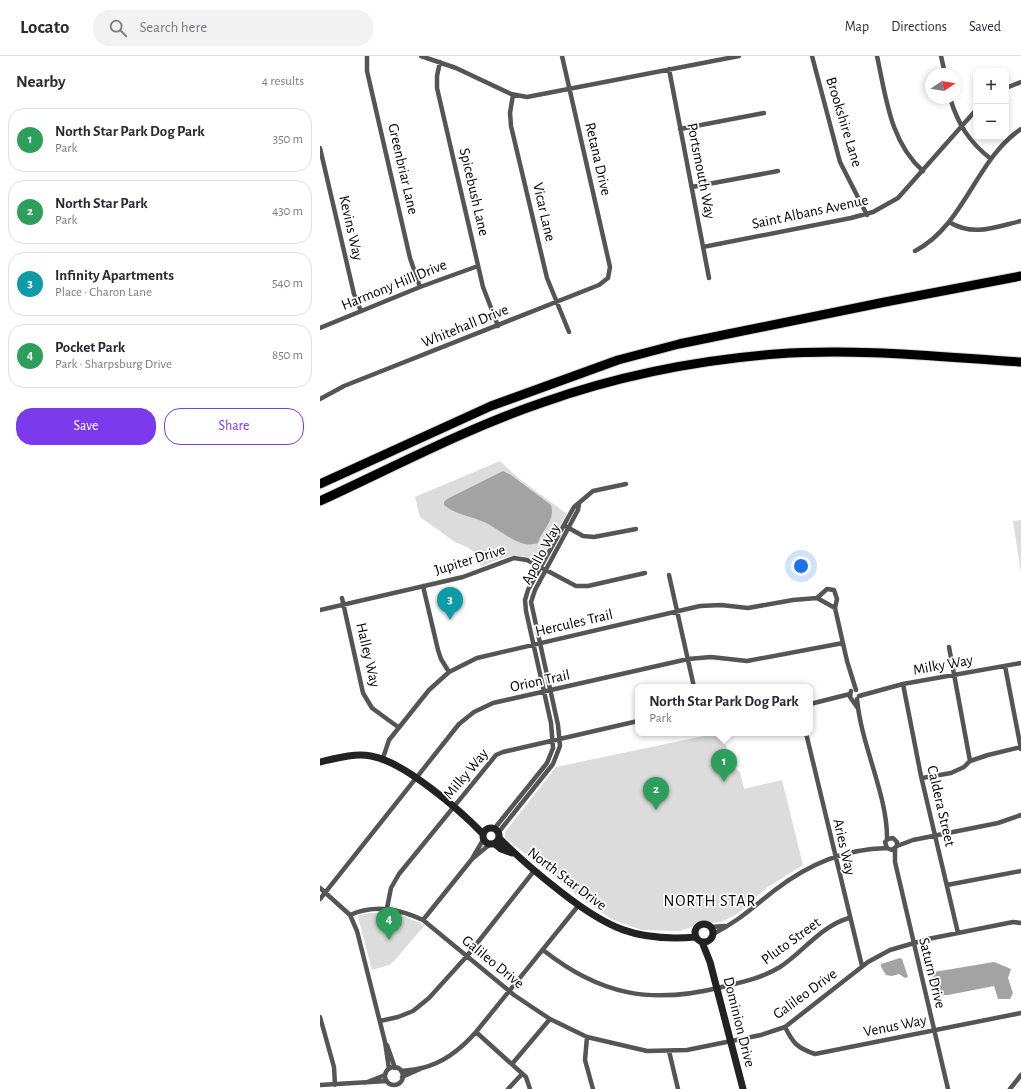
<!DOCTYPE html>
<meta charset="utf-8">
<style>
body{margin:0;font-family:"Alegreya Sans",sans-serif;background:#f2f2f3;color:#2b2b33}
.controls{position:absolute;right:12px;top:12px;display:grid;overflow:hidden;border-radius:8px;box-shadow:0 2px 6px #0003}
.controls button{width:36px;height:36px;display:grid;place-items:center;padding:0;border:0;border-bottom:1px solid #e1e1e2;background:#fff;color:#2b2b33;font:20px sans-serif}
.compass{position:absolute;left:605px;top:12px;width:36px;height:36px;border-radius:50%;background:#fff;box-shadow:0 2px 6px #0003;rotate:78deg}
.you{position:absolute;left:481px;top:510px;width:14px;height:14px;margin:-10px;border:3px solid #fff;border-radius:50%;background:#1a73e8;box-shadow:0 0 0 6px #1a73e833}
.badge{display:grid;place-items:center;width:26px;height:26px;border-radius:50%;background:#7c3aed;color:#fff;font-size:13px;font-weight:700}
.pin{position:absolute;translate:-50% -33px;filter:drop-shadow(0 1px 2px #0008)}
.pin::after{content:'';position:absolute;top:21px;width:14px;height:12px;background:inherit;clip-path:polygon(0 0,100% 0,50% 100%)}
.popup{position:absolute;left:315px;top:628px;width:178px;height:52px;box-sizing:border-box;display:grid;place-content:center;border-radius:8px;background:#fff;filter:drop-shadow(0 1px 3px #0005);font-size:13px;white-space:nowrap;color:#7c7c81}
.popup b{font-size:15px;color:#2b2b33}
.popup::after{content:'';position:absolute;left:50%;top:100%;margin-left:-8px;border:8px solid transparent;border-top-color:#fff}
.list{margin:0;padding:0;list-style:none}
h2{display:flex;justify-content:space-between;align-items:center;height:52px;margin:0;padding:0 16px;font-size:17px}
h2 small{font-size:13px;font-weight:400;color:#7c7c81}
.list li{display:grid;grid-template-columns:26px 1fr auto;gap:12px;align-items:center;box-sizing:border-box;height:64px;margin:0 8px 8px;padding:0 8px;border:1px solid #e1e1e2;border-radius:16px}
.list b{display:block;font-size:15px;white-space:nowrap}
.list p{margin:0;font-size:13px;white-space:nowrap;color:#7c7c81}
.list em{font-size:13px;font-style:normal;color:#7c7c81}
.actions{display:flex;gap:8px;padding:12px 16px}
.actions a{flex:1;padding:9px 0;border:1px solid #7c3aed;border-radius:16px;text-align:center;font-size:14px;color:#7c3aed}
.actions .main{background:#7c3aed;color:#fff}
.icon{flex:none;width:22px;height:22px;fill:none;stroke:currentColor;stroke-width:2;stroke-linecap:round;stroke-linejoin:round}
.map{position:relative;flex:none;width:701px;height:1033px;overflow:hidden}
header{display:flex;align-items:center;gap:24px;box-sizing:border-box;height:56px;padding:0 20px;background:#fff;border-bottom:1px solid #e1e1e2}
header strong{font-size:19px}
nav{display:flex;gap:22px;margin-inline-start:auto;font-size:14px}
.search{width:280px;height:36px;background:#f2f2f3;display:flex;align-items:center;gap:10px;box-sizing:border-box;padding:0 14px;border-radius:16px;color:#7c7c81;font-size:15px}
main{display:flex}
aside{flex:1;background:#fff}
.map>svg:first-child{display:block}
.green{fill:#dcdcdc}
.water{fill:#a3a3a3}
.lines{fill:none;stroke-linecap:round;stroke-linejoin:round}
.highway-casing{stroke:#dbdbdb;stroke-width:11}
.street{stroke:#555;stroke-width:4.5}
.secondary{stroke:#222;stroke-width:7}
.highway{stroke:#000;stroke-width:9}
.labels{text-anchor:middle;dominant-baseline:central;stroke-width:3.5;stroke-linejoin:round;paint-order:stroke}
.street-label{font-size:15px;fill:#000;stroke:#fff}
.neighbourhood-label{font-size:16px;letter-spacing:1px;fill:#000;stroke:#fff}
</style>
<header>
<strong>Locato</strong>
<div class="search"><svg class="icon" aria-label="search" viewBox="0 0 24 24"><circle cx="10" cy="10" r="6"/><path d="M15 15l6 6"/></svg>Search here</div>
<nav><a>Map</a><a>Directions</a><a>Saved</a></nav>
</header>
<main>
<aside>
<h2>Nearby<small>4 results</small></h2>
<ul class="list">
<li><span class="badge" style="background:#2e9e5b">1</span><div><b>North Star Park Dog Park</b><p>Park</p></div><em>350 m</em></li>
<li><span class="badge" style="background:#2e9e5b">2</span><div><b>North Star Park</b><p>Park</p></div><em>430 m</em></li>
<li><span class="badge" style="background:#0f9aa8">3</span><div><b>Infinity Apartments</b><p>Place · Charon Lane</p></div><em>540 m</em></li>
<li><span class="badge" style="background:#2e9e5b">4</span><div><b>Pocket Park</b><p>Park · Sharpsburg Drive</p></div><em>850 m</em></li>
</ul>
<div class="actions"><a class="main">Save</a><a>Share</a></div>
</aside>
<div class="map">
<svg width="701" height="1033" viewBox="0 0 701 1033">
<rect width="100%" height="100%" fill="#fff"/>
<path class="green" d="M 180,405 L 197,421 L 247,458 L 222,503 L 218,505 C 194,495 184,501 161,511 L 154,496 L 147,491 L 135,486 L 100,461 L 95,441 Z
M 701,464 L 701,517 L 693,465 Z
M 398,677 L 403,677 L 410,709 L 420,716 L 424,733 L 462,724 L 483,809 L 448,831 L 417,858 L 401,866 L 381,868 L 360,875 L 322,874 L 293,864 L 265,845 L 185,782 L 185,776 L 236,711 Z
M 50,857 L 78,858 L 105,869 L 74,905 L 69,909 L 52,914 L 38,861 L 40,859 Z"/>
<path class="water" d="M 183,415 L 191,419 L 231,449 C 236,465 221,474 218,487 C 198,494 181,473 164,466 C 151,460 136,459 124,449 L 124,446 L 127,443 Z
M 580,902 L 582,903 L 588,921 L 585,922 L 579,918 L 572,920 L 566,919 L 561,911 L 561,908 Z
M 674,906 L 691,913 L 688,922 L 693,937 L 690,943 L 678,943 L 674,930 L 628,939 L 622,939 C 615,933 612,925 614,916 Z"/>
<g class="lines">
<g class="highway-casing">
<path id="highway" d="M 0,428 L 171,350 L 298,304 L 359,288 L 565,246 L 701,220
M 0,445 C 74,411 147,372 224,346 C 298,320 378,304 456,298 C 538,292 620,301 701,306"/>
</g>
<path class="street" d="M 47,0 L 47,15 L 90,202 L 100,231
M 101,0 L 136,12 L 191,38 L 207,41 L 419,0
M 492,0 L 520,106 L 547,159
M 557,0 C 566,41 570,86 603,115
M 621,0 L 625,18
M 120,6 L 117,20 L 117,32 L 163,231 L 178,270
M 349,13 L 389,222
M 686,32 L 701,26
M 193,39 L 190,57 L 191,70 L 227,222 L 249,276
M 630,42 C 638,68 649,86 671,103
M 360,73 L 444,57
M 0,92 L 34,238 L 41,255
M 372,131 L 458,115
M 629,166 C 654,181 675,171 701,165
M 383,191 L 531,162 L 553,156 L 578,142 L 656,54
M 595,195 C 645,169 655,104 701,73
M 0,272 L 100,231 L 158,210
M 0,343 L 24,330 L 279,229 L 288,222 L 290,211 L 242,0
M 247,471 L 263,480 L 274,481 L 316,473
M 349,519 L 374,631
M 103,530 L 118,594 L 121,603 L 129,616
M 22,542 L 43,637 L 52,652 L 78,671
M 497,542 L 507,533 L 514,534 L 517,543 L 515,552 L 527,605 L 536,634
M 497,542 L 515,552
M 0,554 L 143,521 L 194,502 L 207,504 L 256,530 L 268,530 L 325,517
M 629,591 L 650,705
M 685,610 L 701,693
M 583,628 L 601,720 L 638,877
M 531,635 L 530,641 L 537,651
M 539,640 L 583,628 L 701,607
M 537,643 C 541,689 568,740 567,784
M 490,648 L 530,638
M 486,677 L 542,910
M 63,702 L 69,684 L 109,634 L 129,616 L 157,602 L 380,550 L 401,549 L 428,552 L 473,544 L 497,542
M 602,722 L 631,717 L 644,711 L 650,705 L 668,699 L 701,691
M 174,773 L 227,707 L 233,692 L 231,667 L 206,555 L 205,544 L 208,534 L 254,451 L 273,435 L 306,428
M 178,777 L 233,708 L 240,690 L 238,669 L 211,546 L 215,534 L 258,454 L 259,448
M 577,790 L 577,786 L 573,782 L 568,783 L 565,786 L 567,792 L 572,794 L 577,790 L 593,784 L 678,767 L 701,759
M 575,793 L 575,806 L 628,1033
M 152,803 L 163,784
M 627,829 L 701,815
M 0,832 L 30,859 L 37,875 L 65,986 L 69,1013
M 0,843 L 139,668 L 154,656 L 173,647 L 368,603 L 391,601 L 427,605 L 523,587
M 67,852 L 71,832 L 79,818 L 176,699 L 183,696 L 318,665
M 30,859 C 56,848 79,853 103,864 L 194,939 L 230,963 L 267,981 L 327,995 L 367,994 L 441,979 L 465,971 L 548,906 L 570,894 L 608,883 L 693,866 L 701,867
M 103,864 L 152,803 L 169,789
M 390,871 L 405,870
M 393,878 C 419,865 433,851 455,834 C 489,808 524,793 567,792
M 223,894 C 280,939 331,949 402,931 C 423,926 442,922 460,911 C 483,896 501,870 529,862
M 0,961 L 14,1011 L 15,1029
M 60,965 L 78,961 L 93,955 L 109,942 L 147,900 L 214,815
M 465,971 C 473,987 477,992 495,998 L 701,957
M 156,976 L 206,1021 L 210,1033
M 267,981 L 265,1004 L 273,1033
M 67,989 L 75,1012
M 349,995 L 358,1033
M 192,1008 L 230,963
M65 1020a9 9 0 1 1 18 0a9 9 0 1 1-18 0Z
M 81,1015 C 88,1014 95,1014 102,1012 C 123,1007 142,992 156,976 L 258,850
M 82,1021 L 100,1013
M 45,1027 L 65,1019
M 0,1029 L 67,1025
M 188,1033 L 202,1018
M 690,1033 L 701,1019"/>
<path class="secondary" d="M 0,706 C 17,702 34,697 51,700 C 83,705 140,754 163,778
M163 780a8 8 0 1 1 16 0a8 8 0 1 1-16 0Z
M 179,782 C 199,802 219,819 241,836 C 287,872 316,886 376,881
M 175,788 L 181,793 L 192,797
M375 877a9 9 0 1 1 18 0a9 9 0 1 1-18 0Z
M 382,886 L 390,906 L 423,1033"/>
<use href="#highway" class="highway"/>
</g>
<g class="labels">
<g class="street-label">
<text transform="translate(524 66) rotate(73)">Brookshire Lane</text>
<text transform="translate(278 103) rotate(77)">Retana Drive</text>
<text transform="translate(83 113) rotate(77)">Greenbriar Lane</text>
<text transform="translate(381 115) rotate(79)">Portsmouth Way</text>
<text transform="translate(154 136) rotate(77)">Spicebush Lane</text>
<text transform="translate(224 156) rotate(77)">Vicar Lane</text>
<text transform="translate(490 156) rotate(-12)">Saint Albans Avenue</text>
<text transform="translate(31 172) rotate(77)">Kevins Way</text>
<text transform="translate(74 229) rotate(-22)">Harmony Hill Drive</text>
<text transform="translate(145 270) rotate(-22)">Whitehall Drive</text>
<text transform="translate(221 498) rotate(-62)">Apollo Way</text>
<text transform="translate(150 504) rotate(-17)">Jupiter Drive</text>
<text transform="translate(254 567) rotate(-13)">Hercules Trail</text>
<text transform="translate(48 599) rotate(77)">Halley Way</text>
<text transform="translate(623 609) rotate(-10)">Milky Way</text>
<text transform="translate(220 625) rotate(-12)">Orion Trail</text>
<text transform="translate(146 718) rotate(-50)">Milky Way</text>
<text transform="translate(621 750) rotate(77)">Caldera Street</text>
<text transform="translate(524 791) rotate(77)">Aries Way</text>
<text transform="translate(247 823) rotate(37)">North Star Drive</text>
<text transform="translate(471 885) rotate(-36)">Pluto Street</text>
<text transform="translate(173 906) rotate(39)">Galileo Drive</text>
<text transform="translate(612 917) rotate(76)">Saturn Drive</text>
<text transform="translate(485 938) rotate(-36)">Galileo Drive</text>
<text transform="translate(419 966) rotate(76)">Dominion Drive</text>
<text transform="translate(575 970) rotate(-11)">Venus Way</text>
</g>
<g class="neighbourhood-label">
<text x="390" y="845">NORTH STAR</text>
</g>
</g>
</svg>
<div class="controls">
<button>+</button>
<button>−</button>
</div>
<svg class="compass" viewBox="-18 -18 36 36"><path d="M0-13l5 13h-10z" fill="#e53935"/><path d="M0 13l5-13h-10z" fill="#7c7c81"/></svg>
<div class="you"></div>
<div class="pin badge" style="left:404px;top:726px;background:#2e9e5b">1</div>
<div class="popup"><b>North Star Park Dog Park</b>Park</div>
<div class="pin badge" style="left:336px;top:754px;background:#2e9e5b">2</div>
<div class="pin badge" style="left:130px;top:564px;background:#0f9aa8">3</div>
<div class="pin badge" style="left:69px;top:884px;background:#2e9e5b">4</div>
</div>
</main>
